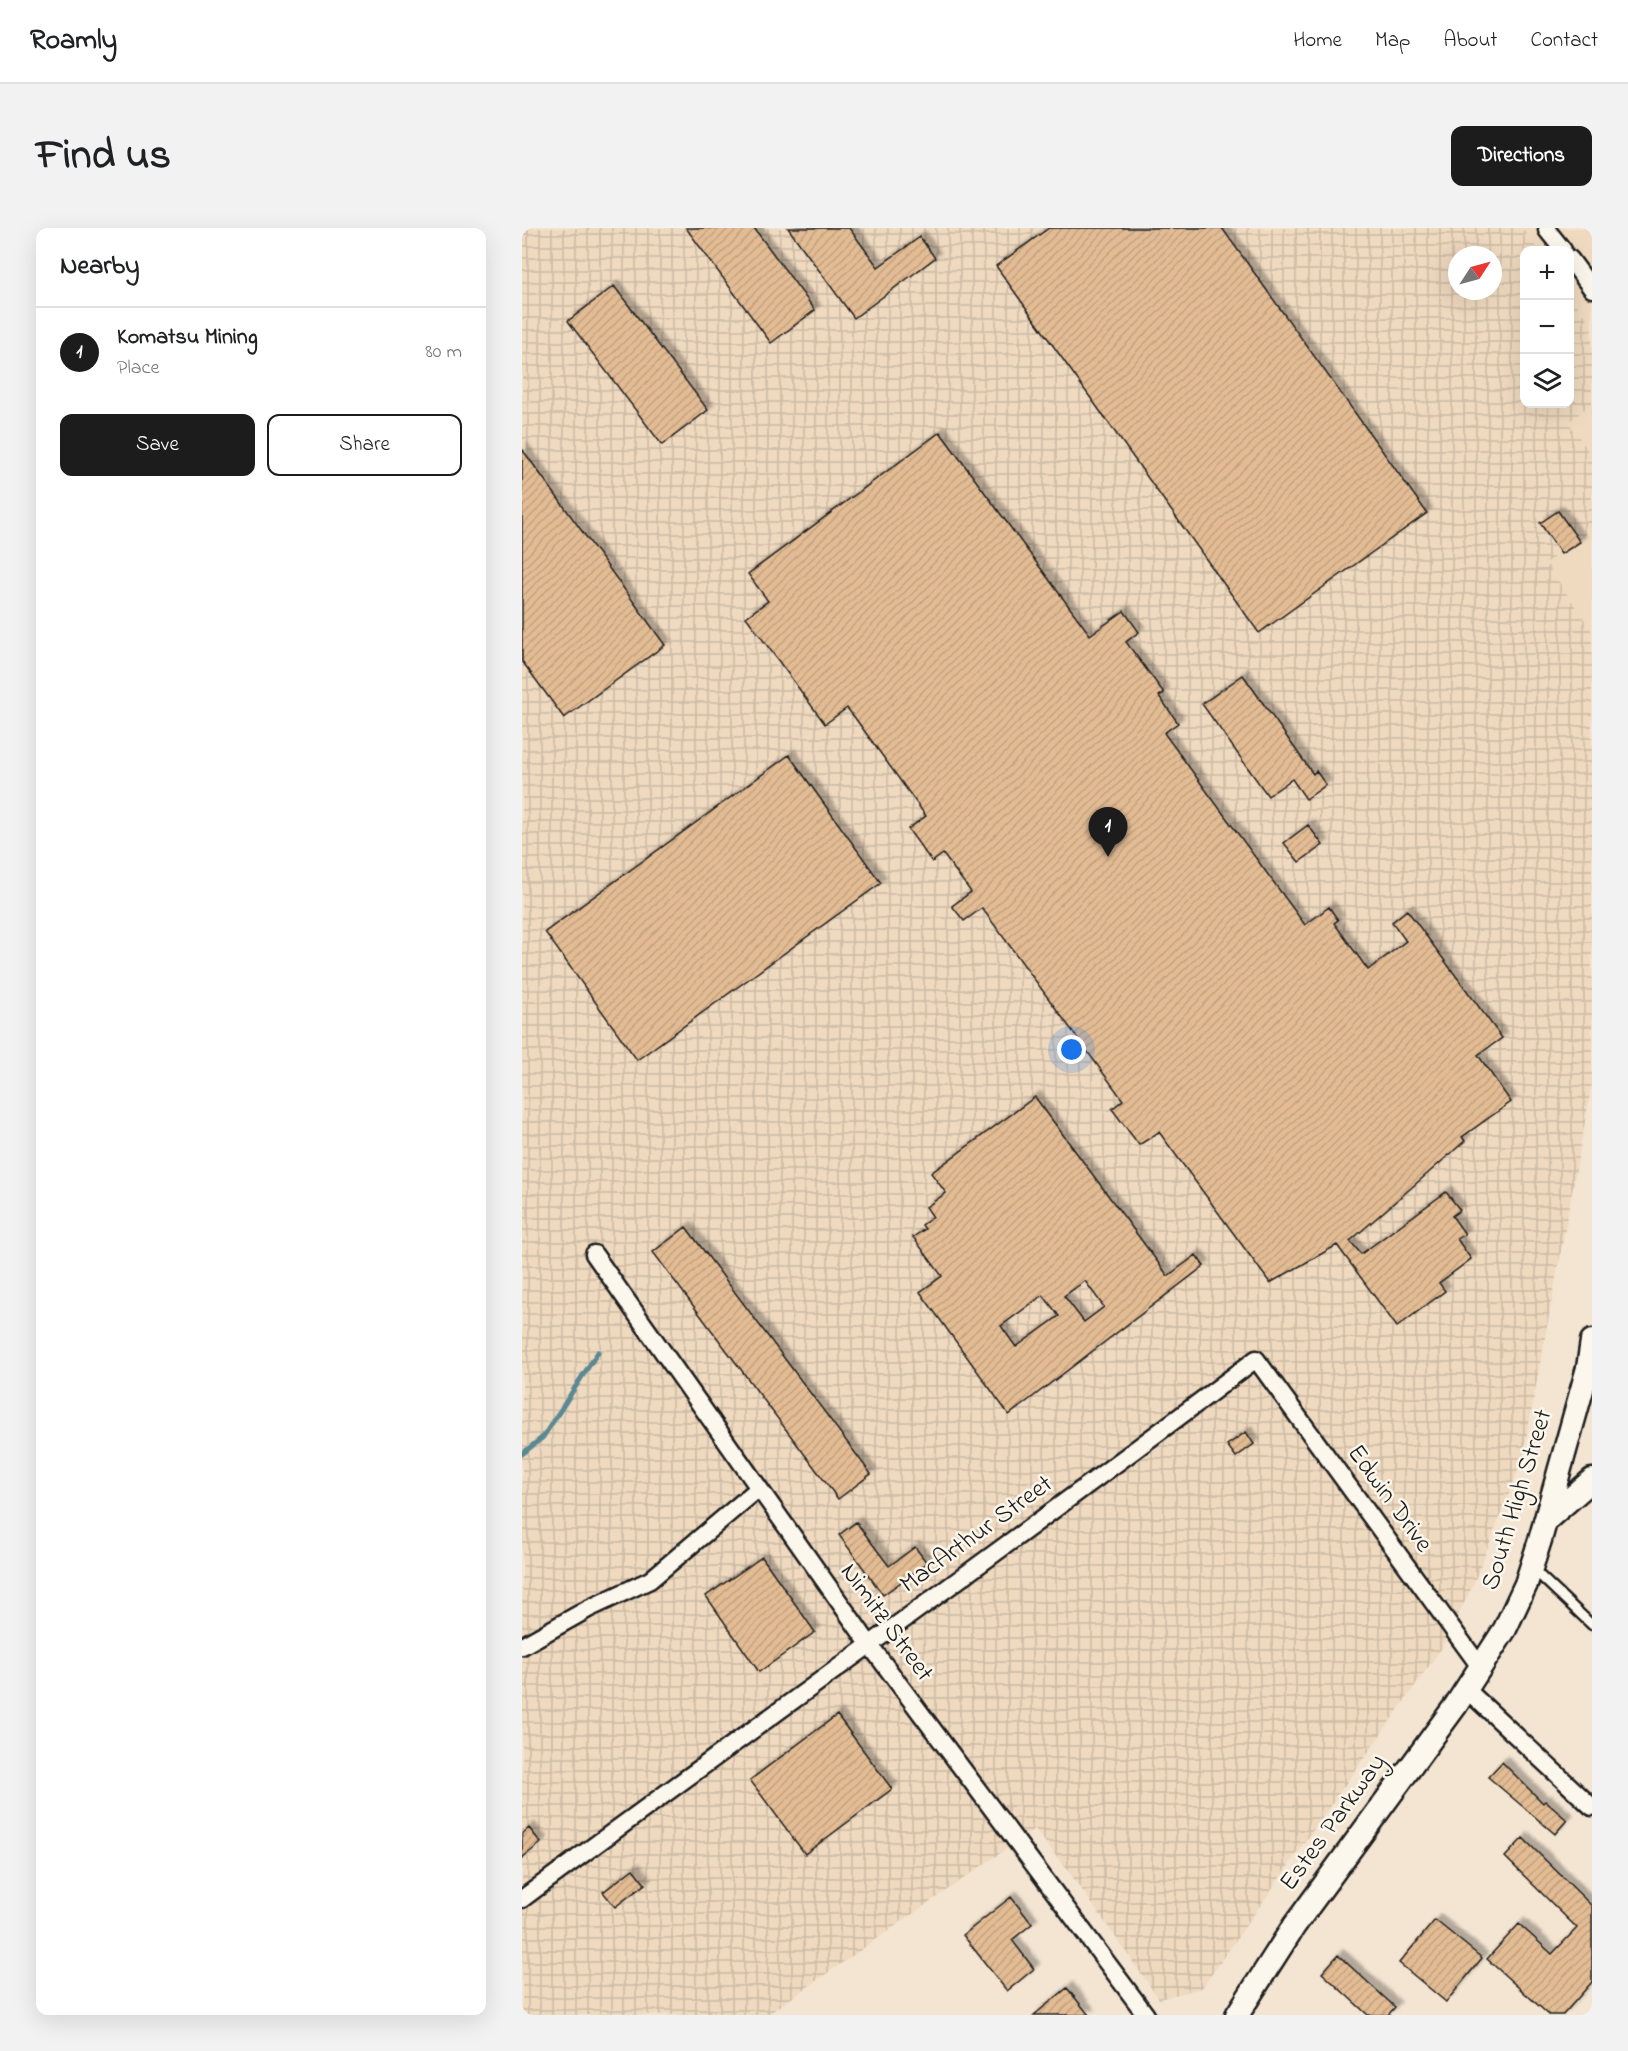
<!DOCTYPE html>
<meta charset="utf-8">
<style>
body{margin:0;font-family:"Indie Flower",sans-serif;background:#f2f2f2;color:#202124}
.controls{position:absolute;right:18px;top:18px;display:grid;overflow:hidden;border-radius:12px;box-shadow:0 6px 24px #0002}
.controls button{width:54px;height:54px;display:grid;place-items:center;padding:0;border:0;border-bottom:2px solid #e0e0e0;background:#fff;color:#202124;font:30px sans-serif}
.compass{position:absolute;left:926px;top:18px;width:54px;height:54px;border-radius:50%;background:#fff;box-shadow:0 6px 24px #0002;rotate:54deg}
.you{position:absolute;left:550px;top:822px;width:21px;height:21px;margin:-15px;border:4px solid #fff;border-radius:50%;background:#1a73e8;box-shadow:0 0 0 9px #1a73e833}
.badge{display:grid;place-items:center;width:39px;height:39px;border-radius:50%;background:#1c1c1c;color:#fff;font-size:20px;font-weight:700}
.pin{position:absolute;translate:-50% -50px;filter:drop-shadow(0 2px 3px #0008)}
.pin::after{content:'';position:absolute;top:32px;width:21px;height:18px;background:inherit;clip-path:polygon(0 0,100% 0,50% 100%)}
.list{margin:0;padding:0;list-style:none}
h2{display:flex;justify-content:space-between;align-items:center;height:78px;margin:0;padding:0 24px;font-size:26px}
h2 small{font-size:20px;font-weight:400;color:#757577}
.list li{display:grid;grid-template-columns:39px 1fr auto;gap:18px;align-items:center;box-sizing:border-box;height:90px;padding:0 24px;border-top:2px solid #e0e0e0}
.list b{display:block;font-size:22px;white-space:nowrap}
.list p{margin:0;font-size:20px;white-space:nowrap;color:#757577}
.list em{font-size:20px;font-style:normal;color:#757577}
.actions{display:flex;gap:12px;padding:18px 24px}
.actions a{flex:1;padding:14px 0;border:2px solid #1c1c1c;border-radius:12px;text-align:center;font-size:21px;color:#1c1c1c}
.actions .main{background:#1c1c1c;color:#fff}
.icon{flex:none;width:33px;height:33px;fill:none;stroke:currentColor;stroke-width:2;stroke-linecap:round;stroke-linejoin:round}
.map{position:relative;flex:none;width:1070px;height:1787px;overflow:hidden;border-radius:12px}
header{display:flex;align-items:center;gap:36px;box-sizing:border-box;height:84px;padding:0 30px;background:#fff;border-bottom:2px solid #e0e0e0}
header strong{font-size:28px}
nav{display:flex;gap:33px;margin-inline-start:auto;font-size:21px}
.intro{display:flex;align-items:center;justify-content:space-between;box-sizing:border-box;height:144px;padding:0 36px}
h1{margin:0;font-size:42px}
.button{padding:15px 27px;border-radius:12px;background:#1c1c1c;color:#fff;font-size:21px;font-weight:700}
main{display:flex;gap:36px;padding:0 36px}
aside{flex:1;background:#fff;border-radius:12px;box-shadow:0 6px 24px #0002}
.map>svg:first-child{display:block}
.built{fill:#efd9bf}
.industrial{fill:url(#industrial-grid);fill-rule:evenodd}
.lines{fill:none;stroke-linecap:round;stroke-linejoin:round}
.stream{stroke:#5a8992;stroke-width:5}
.building{fill:url(#building-hatch);stroke:#1c1c1c;stroke-width:1.5;fill-rule:evenodd;filter:url(#shadow)}
.lane-casing{stroke:#1c1c1c;stroke-width:13}
.street-casing{stroke:#1c1c1c;stroke-width:21}
.secondary-casing{stroke:#1c1c1c;stroke-width:27}
.lane{stroke:#fbf7ec;stroke-width:8}
.street{stroke:#fbf7ec;stroke-width:16}
.secondary{stroke:#fbf7ec;stroke-width:22}
.labels{text-anchor:middle;dominant-baseline:central;stroke-width:5;stroke-linejoin:round;paint-order:stroke}
.street-label{font-size:26px;fill:#1c1c1c;stroke:#fbf7ec}
</style>
<header>
<strong>Roamly</strong>
<nav><a>Home</a><a>Map</a><a>About</a><a>Contact</a></nav>
</header>
<div class="intro"><h1>Find us</h1><a class="button">Directions</a></div>
<main>
<aside>
<h2>Nearby<small></small></h2>
<ul class="list">
<li><span class="badge">1</span><div><b>Komatsu Mining</b><p>Place</p></div><em>80 m</em></li>
</ul>
<div class="actions"><a class="main">Save</a><a>Share</a></div>
</aside>
<div class="map">
<svg width="1070" height="1787" viewBox="0 0 1070 1787">
<defs>
<pattern id="industrial-grid" width="8" height="8" patternUnits="userSpaceOnUse" patternTransform="scale(1.5)"><rect width="8" height="8" fill="#efd9bf"/><path d="M0 4h8M4 0v8" fill="none" stroke="#ccbaa4"/></pattern>
<pattern id="building-hatch" width="6" height="6" patternUnits="userSpaceOnUse" patternTransform="scale(1.5)"><rect width="6" height="6" fill="#e3bc94"/><path d="M-1 1l2-2M0 6l6-6M5 7l2-2" fill="none" stroke="#c2a17f"/></pattern>
<filter id="shadow"><feDropShadow dx="5.5" dy="-5.5" stdDeviation="1.5" flood-color="#0004"/></filter>
</defs>
<rect width="100%" height="100%" fill="#f4e5d2"/>
<filter id="ink" filterUnits="userSpaceOnUse"><feTurbulence type="fractalNoise" baseFrequency=".0167" numOctaves="2"/><feDisplacementMap in="SourceGraphic" scale="12" xChannelSelector="R" yChannelSelector="G"/><feConvolveMatrix kernelMatrix="1 2 1 2 8 2 1 2 1" color-interpolation-filters="sRGB"/></filter>
<g filter="url(#ink)">
<path class="built" d="M 1000,0 L 1070,0 L 1070,98 L 1048,66 L 1048,22 L 1016,22 Z
M 1070,176 L 1070,228 L 1046,194 Z
M 1070,302 L 1070,403 L 1024,335 Z"/>
<path class="industrial" d="M 0,0 L 1000,0 L 1016,22 L 1002,22 L 1002,176 L 1048,176 L 1048,66 L 1070,98 L 1070,176 L 1046,194 L 1070,228 L 1070,302 L 1024,335 L 1070,403 L 1070,856 L 1000,1233 L 950,1359 L 919,1421 L 680,1760 L 637,1771 L 556,1656 L 513,1601 L 245,1787 L 0,1787 ZM 935,27 L 971,27 L 971,63 L 935,63 Z"/>
<g class="lines">
<path class="stream" d="M 0,1226 L 21,1209 L 76,1124"/>
</g>
<path class="building" d="M 164,0 L 232,0 L 293,82 L 249,115 Z
M 266,0 L 327,0 L 356,39 L 398,9 L 413,30 L 332,90 Z
M 527,0 L 700,0 L 905,285 L 737,405 L 474,38 Z
M 92,58 L 186,182 L 140,217 L 46,93 Z
M 418,204 L 568,407 L 602,383 L 617,404 L 604,414 L 642,465 L 637,468 L 656,495 L 642,505 L 783,697 L 807,679 L 816,692 L 812,695 L 846,742 L 884,713 L 870,694 L 885,682 L 980,810 L 956,827 L 989,874 L 940,909 L 943,913 L 828,1013 L 839,1026 L 924,964 L 938,982 L 930,988 L 943,1006 L 935,1011 L 949,1031 L 917,1055 L 923,1063 L 875,1099 L 815,1017 L 748,1055 L 637,904 L 617,917 L 590,881 L 601,872 L 460,680 L 442,693 L 430,678 L 449,664 L 421,626 L 410,634 L 386,601 L 404,588 L 333,490 L 325,480 L 303,496 L 224,389 L 246,373 L 226,346 Z
M 0,221 L 143,417 L 42,490 L 0,433 Z
M 1036,283 L 1058,314 L 1039,326 L 1018,295 Z
M 721,447 L 791,546 L 794,543 L 804,557 L 784,571 L 770,551 L 746,568 L 680,476 Z
M 267,527 L 359,655 L 115,832 L 23,704 Z
M 786,597 L 801,617 L 777,634 L 762,615 Z
M 513,869 L 646,1048 L 674,1027 L 682,1038 L 487,1187 L 398,1064 L 420,1048 L 391,1009 L 403,1001 L 400,997 L 411,989 L 404,979 L 424,965 L 409,945 ZM 563,1053 L 582,1079 L 562,1094 L 542,1068 ZM 521,1067 L 537,1088 L 494,1119 L 479,1098 Z
M 164,999 L 349,1246 L 316,1271 L 131,1024 Z
M 724,1204 L 732,1216 L 714,1229 L 705,1217 Z
M 334,1294 L 367,1338 L 393,1319 L 405,1335 L 361,1367 L 317,1307 Z
M 240,1329 L 293,1404 L 237,1444 L 184,1368 Z
M 315,1487 L 370,1561 L 283,1626 L 228,1552 Z
M 980,1534 L 1021,1575 L 1023,1573 L 1045,1592 L 1033,1606 L 966,1549 Z
M 7,1600 L 19,1615 L 0,1630 L 0,1606 Z
M 1001,1610 L 1070,1678 L 1070,1754 L 1041,1787 L 1027,1787 L 965,1731 L 997,1696 L 1030,1726 L 1055,1700 L 983,1629 Z
M 111,1641 L 123,1656 L 93,1679 L 81,1664 Z
M 489,1669 L 510,1696 L 490,1712 L 512,1741 L 485,1763 L 441,1707 Z
M 913,1692 L 960,1730 L 924,1774 L 877,1735 Z
M 816,1727 L 873,1779 L 866,1787 L 846,1787 L 800,1745 Z
M 545,1760 L 567,1787 L 512,1787 Z"/>
<g class="lines">
<g class="lane-casing">
<path id="lane" d="M 1011,1341 L 1070,1397"/>
</g>
<g class="street-casing">
<path id="street" d="M 1025,2 L 1041,22
M 1048,31 L 1070,61
M 72,1026 L 347,1416 L 624,1787
M 0,1418 L 66,1381 L 128,1352 L 237,1260
M 944,1461 L 1070,1579
M 0,1671 C 244,1490 492,1315 734,1131 L 959,1440"/>
</g>
<g class="secondary-casing">
<path id="secondary" d="M 1023,1293 L 1070,1252
M 715,1787 L 772,1698 L 934,1477 L 983,1401 L 1004,1356 L 1018,1312 L 1066,1140 L 1070,1113"/>
</g>
<use href="#lane" class="lane"/>
<use href="#street" class="street"/>
<use href="#secondary" class="secondary"/>
</g>
</g>
<g class="labels">
<g class="street-label">
<text transform="translate(867 1271) rotate(54)">Edwin Drive</text>
<text transform="translate(996 1272) rotate(-73)">South High Street</text>
<text transform="translate(455 1307) rotate(-36)">MacArthur Street</text>
<text transform="translate(364 1395) rotate(54)">Nimitz Street</text>
<text transform="translate(812 1595) rotate(-54)">Estes Parkway</text>
</g>
</g>
</svg>
<div class="controls">
<button>+</button>
<button>−</button>
<button><svg class="icon" aria-label="layers" viewBox="0 0 24 24"><path d="M12 4l9 5-9 5-9-5zM3 14l9 5 9-5"/></svg></button>
</div>
<svg class="compass" viewBox="-18 -18 36 36"><path d="M0-13l5 13h-10z" fill="#e53935"/><path d="M0 13l5-13h-10z" fill="#757577"/></svg>
<div class="you"></div>
<div class="pin badge" style="left:586px;top:629px">1</div>
</div>
</main>
